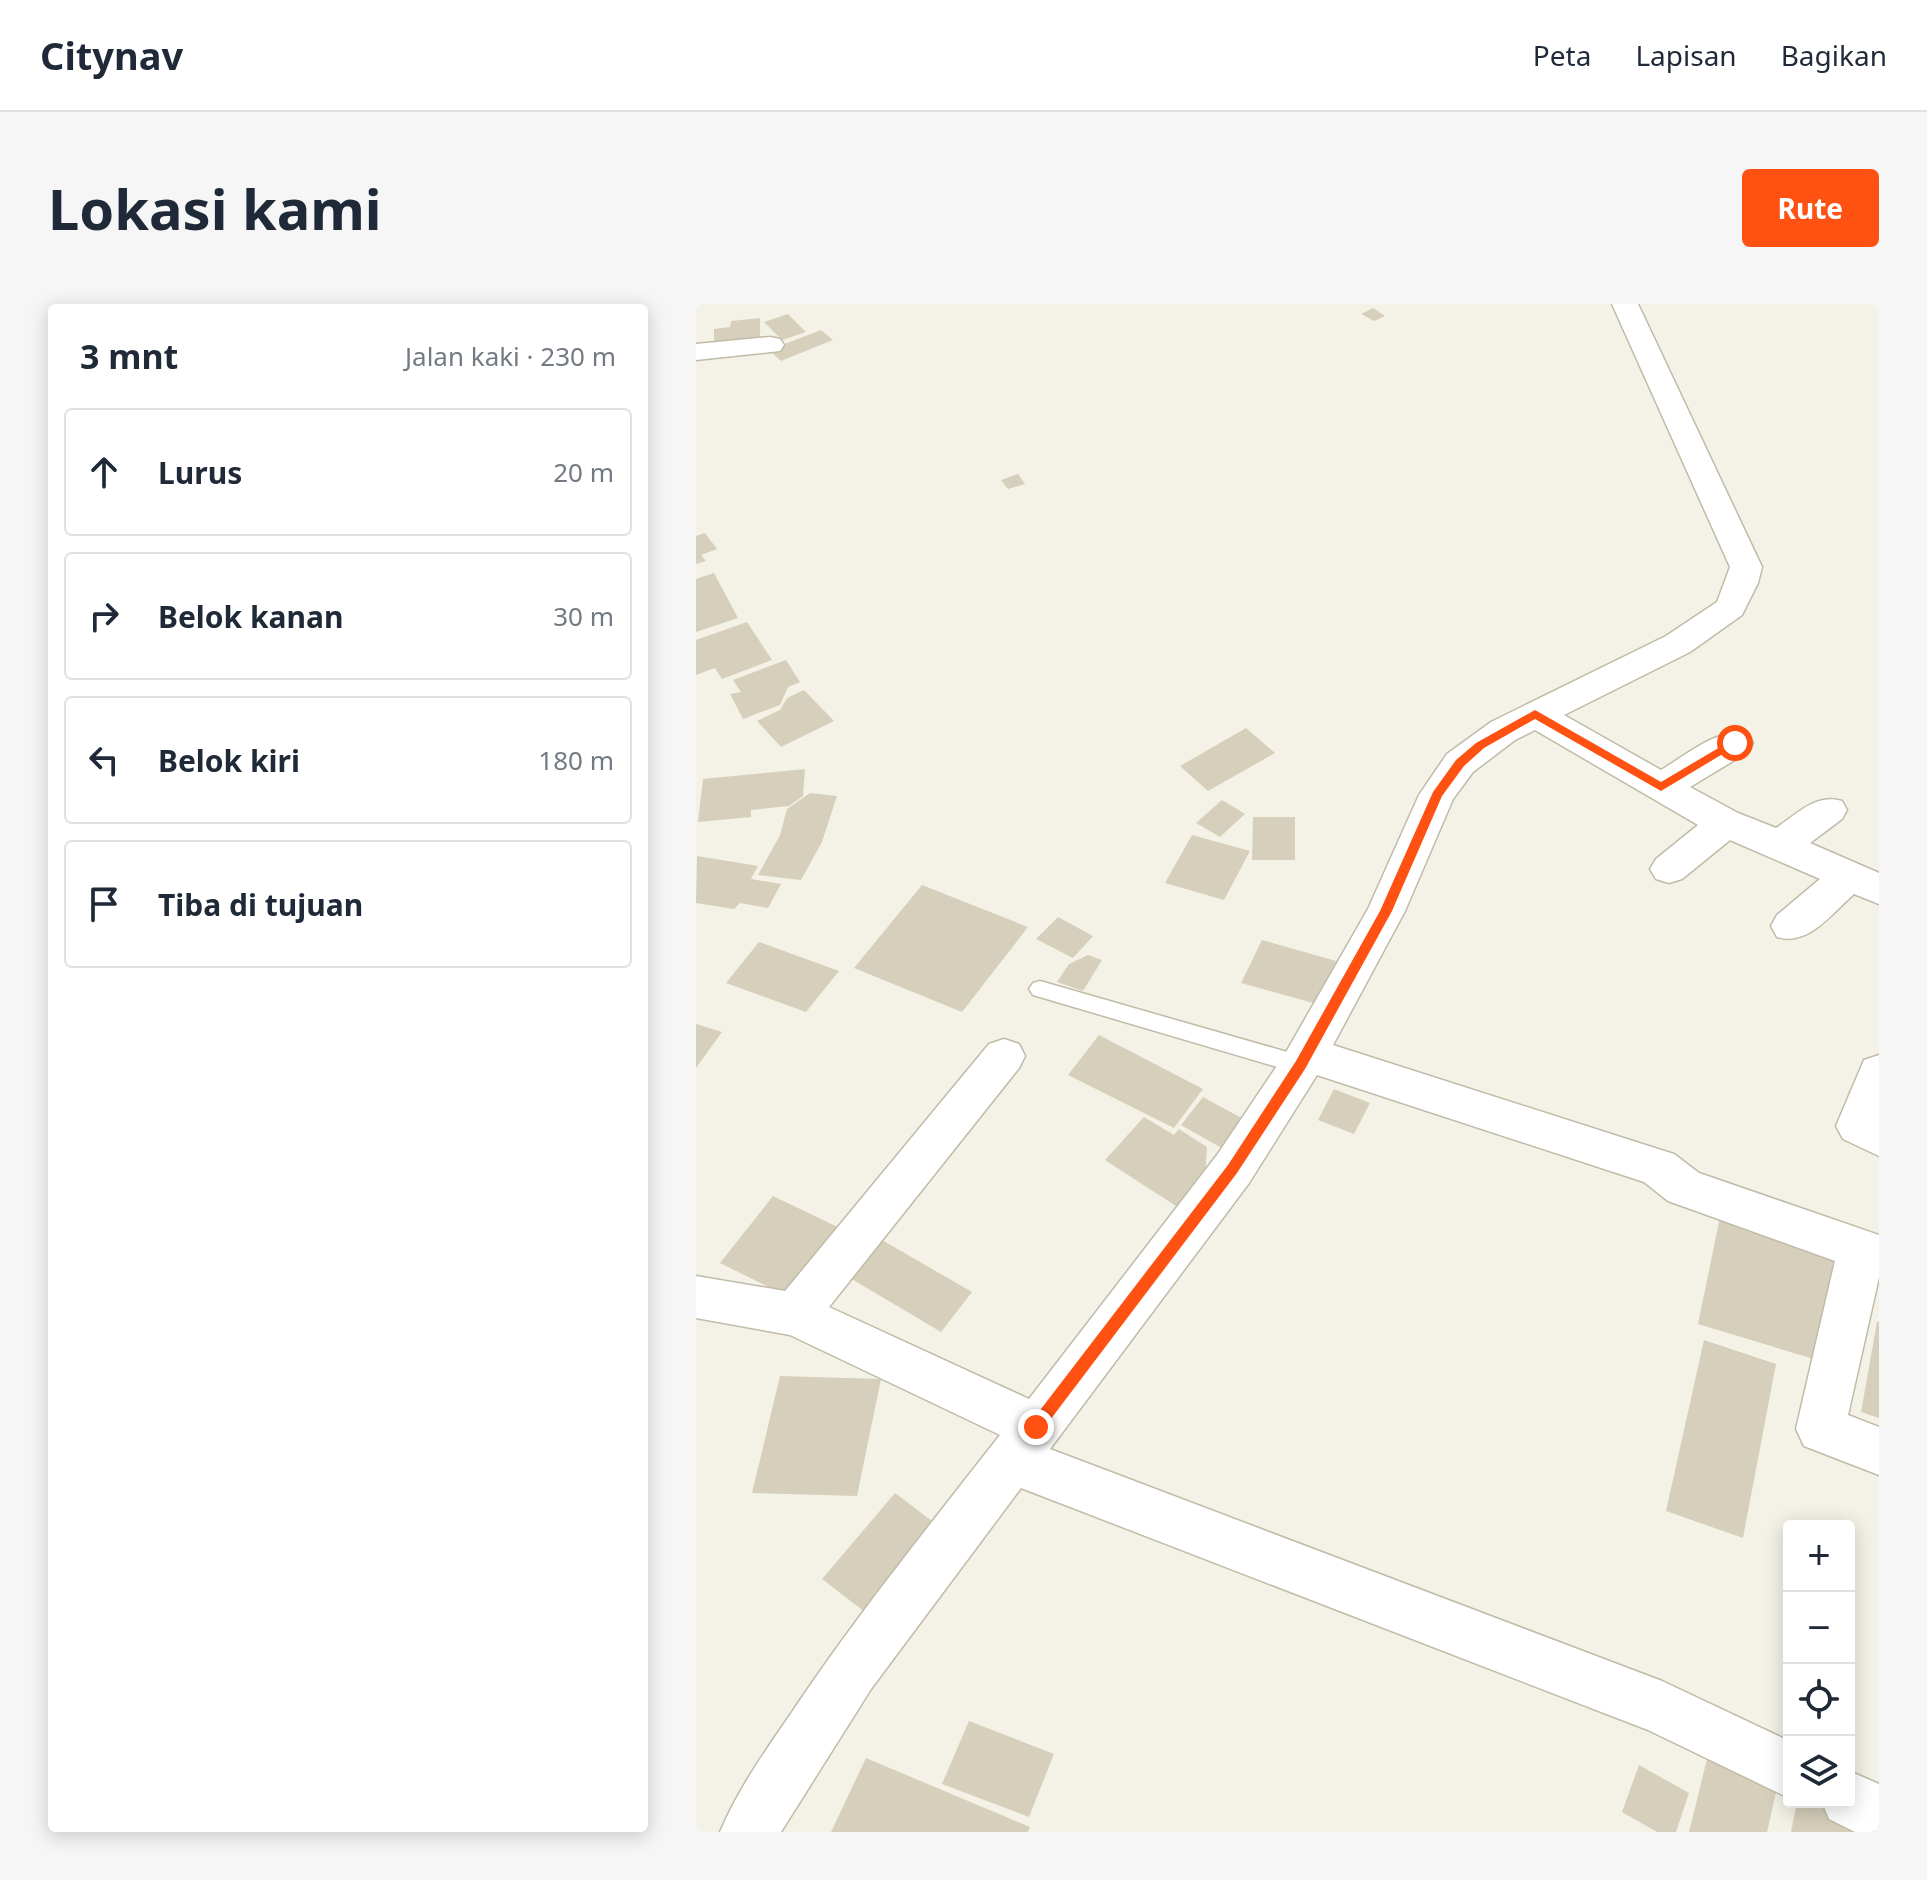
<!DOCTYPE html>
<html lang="id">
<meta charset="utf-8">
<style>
body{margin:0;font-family:"Noto Sans",sans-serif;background:#f6f6f7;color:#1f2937}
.controls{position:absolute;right:24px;bottom:24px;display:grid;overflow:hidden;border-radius:8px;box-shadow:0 4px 20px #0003}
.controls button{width:72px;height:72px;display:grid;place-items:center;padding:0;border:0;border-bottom:2px solid #e0e1e3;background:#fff;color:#1f2937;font:40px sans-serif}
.stop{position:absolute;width:24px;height:24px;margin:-18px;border:6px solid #ff5212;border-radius:50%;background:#fff}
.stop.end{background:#ff5212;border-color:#fff;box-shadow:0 2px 8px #0008}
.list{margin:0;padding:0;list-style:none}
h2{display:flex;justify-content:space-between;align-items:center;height:104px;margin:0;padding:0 32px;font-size:34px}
h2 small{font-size:26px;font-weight:400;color:#747a83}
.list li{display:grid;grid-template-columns:52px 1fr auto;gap:24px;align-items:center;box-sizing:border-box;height:128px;margin:0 16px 16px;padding:0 16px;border:2px solid #e0e1e3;border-radius:8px}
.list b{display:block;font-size:30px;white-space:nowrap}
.list em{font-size:26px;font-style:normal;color:#747a83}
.icon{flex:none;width:44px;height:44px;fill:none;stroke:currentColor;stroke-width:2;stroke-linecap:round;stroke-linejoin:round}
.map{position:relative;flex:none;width:1183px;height:1528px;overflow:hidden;border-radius:8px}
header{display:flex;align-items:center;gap:48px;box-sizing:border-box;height:112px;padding:0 40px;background:#fff;border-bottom:2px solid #e0e1e3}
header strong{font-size:38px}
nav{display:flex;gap:44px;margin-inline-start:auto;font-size:28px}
.intro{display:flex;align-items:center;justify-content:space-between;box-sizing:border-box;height:192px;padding:0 48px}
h1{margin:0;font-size:56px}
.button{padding:20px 36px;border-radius:8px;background:#ff5212;color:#fff;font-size:28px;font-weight:700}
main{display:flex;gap:48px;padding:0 48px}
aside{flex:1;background:#fff;border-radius:8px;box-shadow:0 4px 20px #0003}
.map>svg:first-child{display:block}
.building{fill:#d6cfbb}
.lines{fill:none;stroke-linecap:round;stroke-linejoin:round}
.lane-casing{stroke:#c0bba8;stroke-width:3}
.street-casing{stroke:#c0bba8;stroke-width:3}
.lane{fill:#fff;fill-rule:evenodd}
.street{fill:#fff;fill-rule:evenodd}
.route{fill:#ff5212}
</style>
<header>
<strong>Citynav</strong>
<nav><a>Peta</a><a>Lapisan</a><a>Bagikan</a></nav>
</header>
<div class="intro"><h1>Lokasi kami</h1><a class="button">Rute</a></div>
<main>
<aside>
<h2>3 mnt<small>Jalan kaki · 230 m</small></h2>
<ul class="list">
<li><svg class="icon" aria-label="ahead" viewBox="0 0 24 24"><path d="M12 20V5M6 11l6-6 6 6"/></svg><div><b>Lurus</b></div><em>20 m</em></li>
<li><svg class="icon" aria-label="right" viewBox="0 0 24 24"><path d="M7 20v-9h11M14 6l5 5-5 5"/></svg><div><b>Belok kanan</b></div><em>30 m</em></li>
<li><svg class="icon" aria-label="left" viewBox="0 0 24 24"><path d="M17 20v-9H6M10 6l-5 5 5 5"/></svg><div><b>Belok kiri</b></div><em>180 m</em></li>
<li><svg class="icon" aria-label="arrive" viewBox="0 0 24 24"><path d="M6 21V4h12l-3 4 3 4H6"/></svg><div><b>Tiba di tujuan</b></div></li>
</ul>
</aside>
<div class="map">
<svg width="1183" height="1528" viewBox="0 0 1183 1528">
<rect width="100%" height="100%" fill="#f4f2e6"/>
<path class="building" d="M 677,4 L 689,12 L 678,17 L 665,10 Z
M 92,10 L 110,28 L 86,36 L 68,18 Z
M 64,14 L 64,37 L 18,43 L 18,25 L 34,23 L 35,17 Z
M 125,26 L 137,36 L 85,57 L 73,46 Z
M 322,170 L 329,180 L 312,185 L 305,176 Z
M 9,229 L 21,245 L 5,251 L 10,257 L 0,260 L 0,232 Z
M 18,269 L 42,314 L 0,328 L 0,275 Z
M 51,318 L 76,356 L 26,375 L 19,364 L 0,371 L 0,336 Z
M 90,356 L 104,378 L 92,383 L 84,401 L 47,415 L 34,390 L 45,388 L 37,376 Z
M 108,386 L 138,417 L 85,443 L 61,417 L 84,406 L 91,394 Z
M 550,424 L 579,449 L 512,487 L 484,462 Z
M 109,465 L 107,492 L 93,502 L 55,506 L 55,513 L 2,518 L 7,475 Z
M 114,489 L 141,492 L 126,538 L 105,576 L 62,571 L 84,531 L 91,505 Z
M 526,496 L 549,510 L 524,533 L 500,519 Z
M 557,513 L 599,513 L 599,556 L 556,556 Z
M 496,531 L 554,547 L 528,596 L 469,579 Z
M 1,552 L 62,562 L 55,575 L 85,580 L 72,604 L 44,599 L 38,605 L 0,599 Z
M 226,581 L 332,623 L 266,708 L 158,664 Z
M 362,613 L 397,632 L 377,654 L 340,635 Z
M 566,636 L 640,657 L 621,700 L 545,679 Z
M 63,638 L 143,667 L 110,708 L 30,679 Z
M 392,651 L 406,656 L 387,687 L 361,678 L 373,660 Z
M 0,720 L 26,728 L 0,764 Z
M 403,731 L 507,785 L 478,824 L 372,771 Z
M 638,785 L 674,799 L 658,830 L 622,816 Z
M 507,793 L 551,817 L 529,846 L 485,821 Z
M 448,813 L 478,831 L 483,825 L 511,843 L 509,875 L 483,904 L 409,856 Z
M 77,892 L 150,927 L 99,996 L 24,959 Z
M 1024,913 L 1141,948 L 1124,1057 L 1002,1020 Z
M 186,936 L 276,988 L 245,1028 L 154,974 Z
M 1181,1018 L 1183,1018 L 1183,1114 L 1165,1108 Z
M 1008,1036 L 1080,1060 L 1047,1234 L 970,1207 Z
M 84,1072 L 185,1075 L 161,1192 L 56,1189 Z
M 199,1189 L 253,1230 L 182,1318 L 126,1275 Z
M 273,1417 L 358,1450 L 333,1513 L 246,1480 Z
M 1015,1439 L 1084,1471 L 1071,1528 L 993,1528 Z
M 170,1454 L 334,1523 L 332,1528 L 135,1528 Z
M 943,1461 L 993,1489 L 980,1528 L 961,1528 L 926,1508 Z
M 1101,1498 L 1131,1498 L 1167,1528 L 1095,1528 Z"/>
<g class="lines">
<g class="lane-casing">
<path id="lane" d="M 344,677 L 605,752 L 613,755 L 616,761 L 613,767 L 605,770 L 337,691 L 333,685 L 337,679 Z"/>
</g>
<g class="street-casing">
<path id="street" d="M 916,0 L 942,0 L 1066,263 L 1062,279 L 1046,311 L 994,348 L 868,411 L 965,466 C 989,452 1023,422 1052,430 L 1057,439 L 1052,448 L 994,483 L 1042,509 L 1080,524 C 1101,510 1120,489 1146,497 L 1151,506 L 1146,515 L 1114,539 L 1183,569 L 1183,600 L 1158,590 C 1136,609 1112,643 1081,633 L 1075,622 L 1081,611 L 1124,575 L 1034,536 L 986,575 L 973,579 L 960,575 L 954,565 L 960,555 L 1002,521 L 839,426 L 819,436 L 777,468 L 757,495 L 709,607 L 637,741 L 962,845 L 978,850 L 1003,869 L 1183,931 L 1183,973 L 1152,1111 L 1183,1123 L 1183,1171 L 1108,1142 L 1100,1125 L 1139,957 L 972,897 L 948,878 L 621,771 L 553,879 L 354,1145 L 966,1377 L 1093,1437 L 1093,1494 L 952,1426 L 325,1184 L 175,1385 L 85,1528 L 24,1528 C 42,1485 70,1446 96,1408 C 160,1312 234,1221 304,1131 L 94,1031 L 0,1014 L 0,972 L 89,987 L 293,740 L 308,735 L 323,740 L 329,752 L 323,764 L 133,1003 L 333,1095 L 521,851 L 589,750 L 672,605 L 723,491 L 751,450 L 795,418 L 970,332 L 1021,298 L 1034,263 Z
M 74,33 L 84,35 L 88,41 L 84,47 L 0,56 L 0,40 Z
M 1183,751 L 1183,852 L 1147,835 L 1140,822 L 1168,756 Z
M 1153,1467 L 1183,1480 L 1183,1528 L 1159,1528 L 1133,1515 L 1126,1498 L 1153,1498 Z"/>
</g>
<use href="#lane" class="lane"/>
<use href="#street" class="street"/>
</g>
<path class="route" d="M 839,406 L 965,478 L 1036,436 L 1045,439 L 965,487 L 839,415 L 788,444 L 768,462 L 746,492 L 696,607 L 609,765 L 541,869 L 345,1128 L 335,1128 L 335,1118 L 532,861 L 600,757 L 684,607 L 737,488 L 760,456 L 780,439 Z"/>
</svg>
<div class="controls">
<button>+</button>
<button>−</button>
<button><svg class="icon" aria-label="locate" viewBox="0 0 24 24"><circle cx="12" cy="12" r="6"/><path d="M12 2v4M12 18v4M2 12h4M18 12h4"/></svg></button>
<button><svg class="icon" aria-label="layers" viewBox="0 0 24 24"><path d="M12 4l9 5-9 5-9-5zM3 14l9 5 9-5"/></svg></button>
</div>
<div class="stop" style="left:1039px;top:439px"></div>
<div class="stop end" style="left:340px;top:1123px"></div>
</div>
</main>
